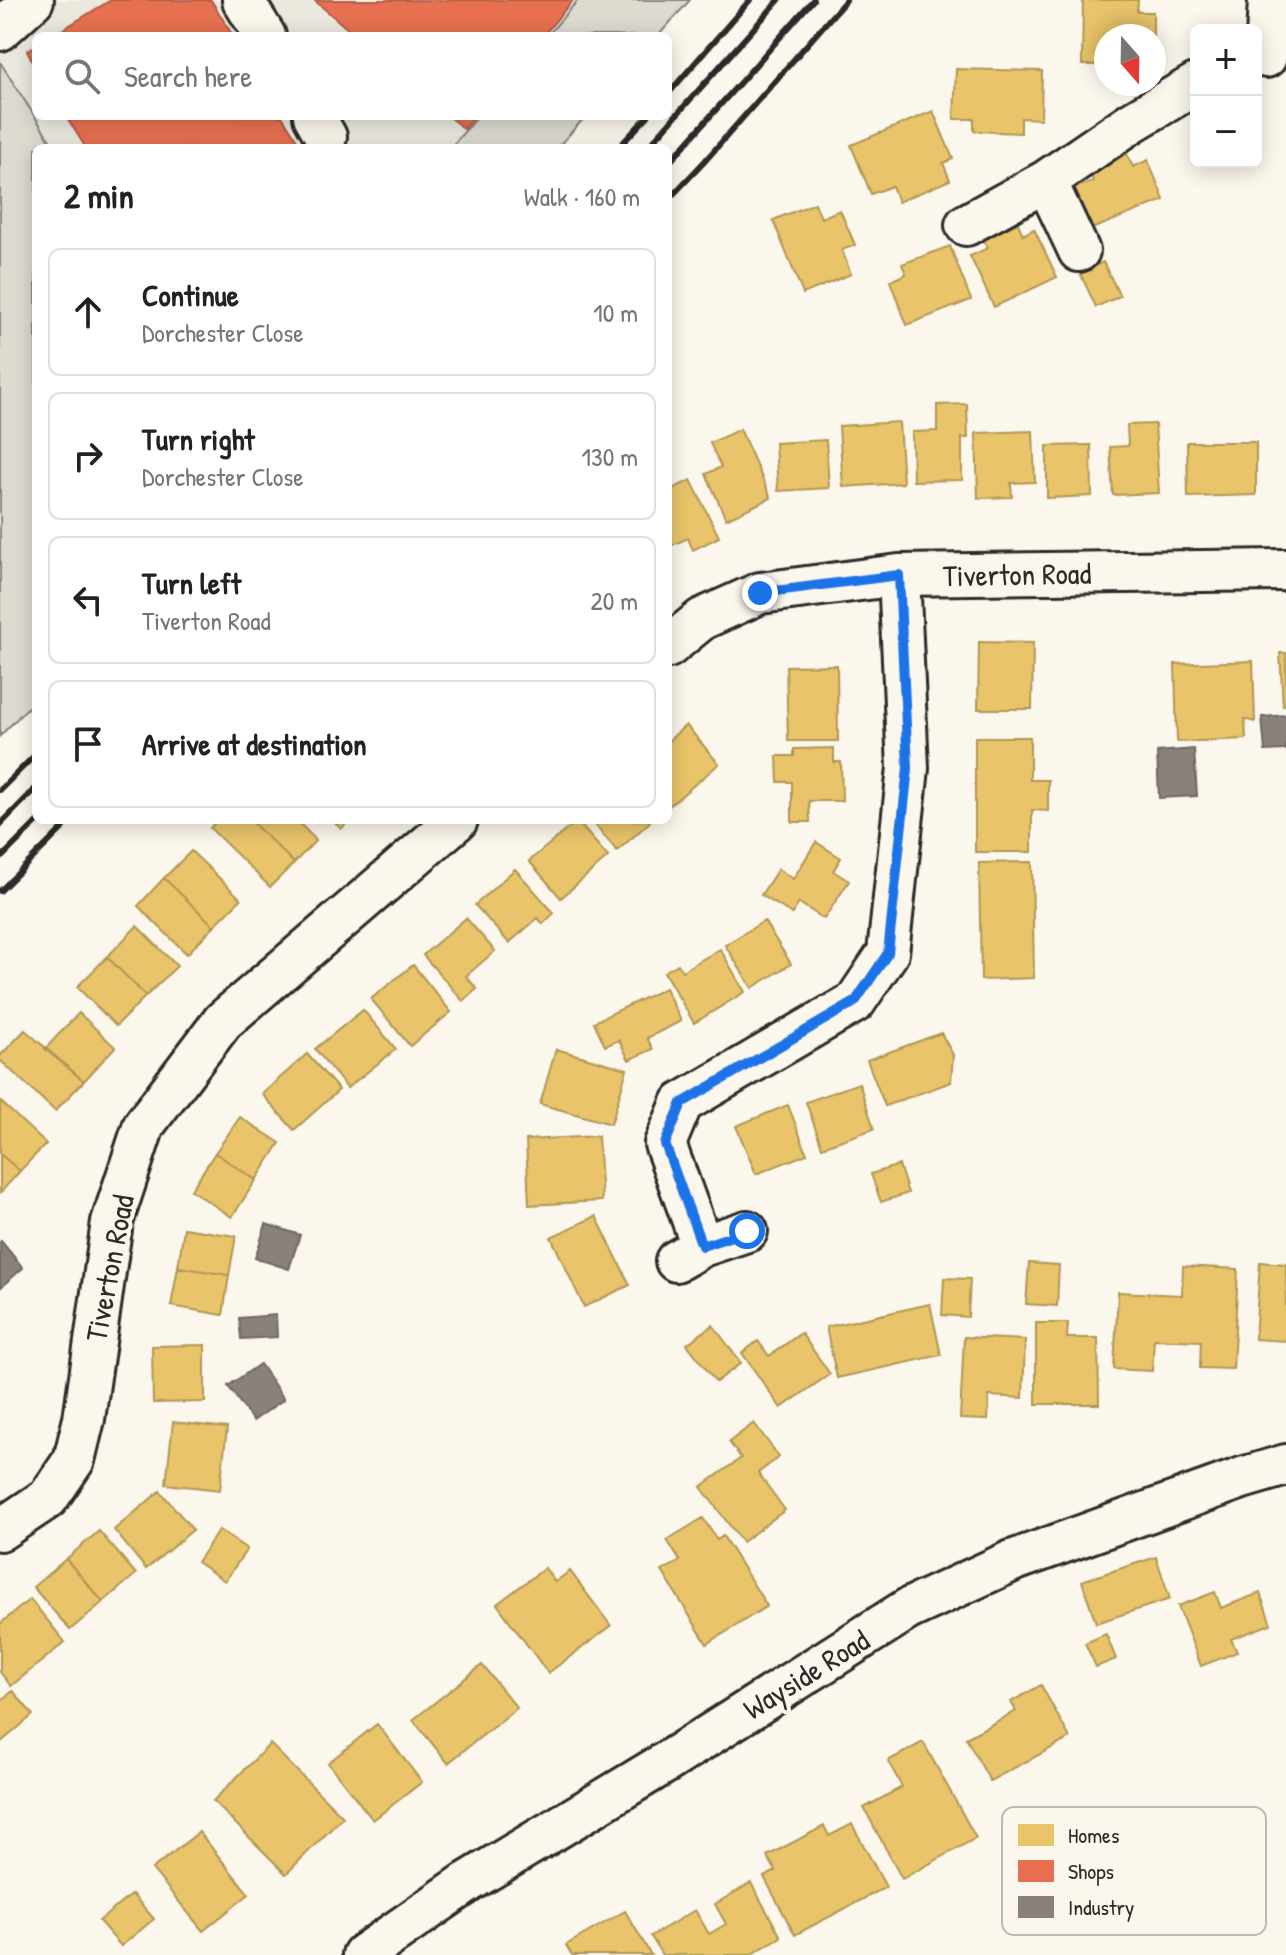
<!DOCTYPE html>
<meta charset="utf-8">
<style>
body{margin:0;font-family:"Patrick Hand",sans-serif;background:#f6f6f6;color:#222}
.controls{position:absolute;right:24px;top:24px;display:grid;overflow:hidden;border-radius:12px;box-shadow:0 4px 20px #0003}
.controls button{width:72px;height:72px;display:grid;place-items:center;padding:0;border:0;border-bottom:2px solid #e0e0e0;background:#fff;color:#222;font:40px sans-serif}
.compass{position:absolute;left:1094px;top:24px;width:72px;height:72px;border-radius:50%;background:#fff;box-shadow:0 4px 20px #0003;rotate:160deg}
.stop{position:absolute;width:24px;height:24px;margin:-18px;border:6px solid #1a73e8;border-radius:50%;background:#fff}
.stop.end{background:#1a73e8;border-color:#fff;box-shadow:0 2px 8px #0008}
.list{margin:0;padding:0;list-style:none}
h2{display:flex;justify-content:space-between;align-items:center;height:104px;margin:0;padding:0 32px;font-size:34px}
h2 small{font-size:26px;font-weight:400;color:#767676}
.list li{display:grid;grid-template-columns:52px 1fr auto;gap:24px;align-items:center;box-sizing:border-box;height:128px;margin:0 16px 16px;padding:0 16px;border:2px solid #e0e0e0;border-radius:12px}
.list b{display:block;font-size:30px;white-space:nowrap}
.list p{margin:0;font-size:26px;white-space:nowrap;color:#767676}
.list em{font-size:26px;font-style:normal;color:#767676}
.icon{flex:none;width:44px;height:44px;fill:none;stroke:currentColor;stroke-width:2;stroke-linecap:round;stroke-linejoin:round}
.map{position:relative;flex:none;width:1286px;height:1955px;overflow:hidden}
.search{position:absolute;background:#fff;box-shadow:0 4px 20px #0003;left:32px;top:32px;width:640px;height:88px;display:flex;align-items:center;gap:20px;box-sizing:border-box;padding:0 28px;border-radius:12px;color:#767676;font-size:30px}
.panel{position:absolute;background:#fff;box-shadow:0 4px 20px #0003;left:32px;top:144px;width:640px;height:680px;border-radius:12px}
.map>svg:first-child{display:block}
.built{fill:#ebe8de}
.green{fill:#dddad0;stroke:#84827e;stroke-width:2}
.homes{fill:#e9c46a;stroke:#b09657;stroke-width:2}
.shops{fill:#e76f51;stroke:#af5b46;stroke-width:2}
.industry{fill:#8a817c;stroke:#6e6764;stroke-width:2}
.lines{fill:none;stroke-linecap:round;stroke-linejoin:round}
.minor-casing{stroke:#2b2b2b;stroke-width:46}
.minor{stroke:#fbf7ec;stroke-width:40}
.rail{stroke:#2b2b2b;stroke-width:6}
.route{stroke:#1a73e8;stroke-width:10}
.labels{text-anchor:middle;dominant-baseline:central;stroke-width:8;stroke-linejoin:round;paint-order:stroke}
.street-label{font-size:30px;fill:#2b2b2b;stroke:#fbf7ec}
.key{fill:#fbf7ec;stroke:#bdbab2;stroke-width:2}
.key-label{font-size:22px;fill:#2b2b2b}
</style>
<div class="map">
<svg width="1286" height="1955" viewBox="0 0 1286 1955">
<rect width="100%" height="100%" fill="#fbf7ec"/>
<filter id="ink" filterUnits="userSpaceOnUse"><feTurbulence type="fractalNoise" baseFrequency=".0125" numOctaves="2"/><feDisplacementMap in="SourceGraphic" scale="16" xChannelSelector="R" yChannelSelector="G"/><feConvolveMatrix kernelMatrix="1 2 1 2 8 2 1 2 1" color-interpolation-filters="sRGB"/></filter>
<g filter="url(#ink)">
<path class="built" d="M 0,0 L 578,0 L 547,36 L 36,36 L 36,116 L 478,116 L 450,148 L 55,148 L 0,62 Z"/>
<path class="green" d="M 578,0 L 690,0 L 658,36 L 547,36 Z
M 0,62 L 55,148 L 36,148 L 36,699 L 0,736 Z
M 478,116 L 586,116 L 557,148 L 450,148 Z"/>
<path class="homes" d="M 1083,0 L 1138,0 L 1137,12 L 1153,12 L 1153,36 L 1106,36 L 1106,65 L 1082,65 Z
M 956,69 L 1042,71 L 1041,119 L 1021,118 L 1021,133 L 974,131 L 974,119 L 954,119 Z
M 933,111 L 953,159 L 943,163 L 950,180 L 898,202 L 892,186 L 871,194 L 851,145 Z
M 1127,154 L 1133,167 L 1148,160 L 1164,200 L 1092,229 L 1075,188 L 1093,181 L 1089,169 Z
M 815,203 L 821,218 L 840,210 L 855,245 L 842,250 L 851,274 L 803,294 L 773,220 Z
M 1018,223 L 1023,235 L 1034,229 L 1057,277 L 994,307 L 970,256 L 988,248 L 983,239 Z
M 950,246 L 971,300 L 907,325 L 890,281 L 906,274 L 902,264 Z
M 1103,262 L 1120,296 L 1096,307 L 1080,273 Z
M 967,404 L 968,438 L 962,438 L 962,480 L 913,481 L 912,432 L 937,431 L 937,405 Z
M 899,422 L 903,483 L 843,487 L 839,426 Z
M 1155,424 L 1159,493 L 1113,495 L 1110,447 L 1128,446 L 1127,425 Z
M 740,429 L 771,498 L 726,519 L 706,474 L 721,467 L 710,443 Z
M 1033,431 L 1035,482 L 1011,483 L 1012,497 L 978,498 L 976,433 Z
M 826,440 L 829,488 L 778,491 L 775,443 Z
M 1187,442 L 1256,442 L 1256,495 L 1188,497 Z
M 1091,445 L 1092,496 L 1047,498 L 1047,446 Z
M 691,480 L 719,537 L 693,550 L 688,538 L 668,547 L 668,491 Z
M 979,642 L 1033,643 L 1032,709 L 978,709 Z
M 1280,653 L 1286,653 L 1286,705 L 1283,706 Z
M 1253,661 L 1255,722 L 1245,719 L 1246,739 L 1177,742 L 1175,664 Z
M 837,665 L 838,741 L 788,741 L 786,666 Z
M 686,725 L 719,764 L 668,807 L 668,741 Z
M 975,737 L 1030,737 L 1030,780 L 1048,780 L 1048,811 L 1032,810 L 1032,852 L 975,852 Z
M 834,748 L 834,762 L 841,762 L 842,801 L 809,801 L 810,822 L 792,822 L 792,782 L 778,782 L 777,756 L 794,756 L 794,749 Z
M 217,820 L 250,820 L 294,863 L 270,887 L 210,828 Z
M 250,820 L 296,820 L 316,840 L 294,863 Z
M 332,820 L 350,820 L 341,829 Z
M 591,820 L 648,820 L 650,822 L 617,851 Z
M 577,821 L 608,857 L 561,898 L 529,861 Z
M 816,842 L 841,858 L 833,871 L 849,881 L 824,919 L 799,903 L 792,914 L 761,895 L 778,869 L 793,879 Z
M 191,851 L 241,899 L 214,926 L 164,878 Z
M 1032,862 L 1034,978 L 981,980 L 979,863 Z
M 515,869 L 554,913 L 543,924 L 538,918 L 509,943 L 475,905 Z
M 164,878 L 214,926 L 187,954 L 138,906 Z
M 466,918 L 495,951 L 466,976 L 477,989 L 463,1001 L 423,955 Z
M 764,921 L 791,964 L 752,988 L 725,945 Z
M 137,926 L 177,966 L 146,996 L 107,957 Z
M 720,949 L 745,992 L 694,1023 L 664,972 L 678,964 L 682,971 Z
M 107,957 L 146,996 L 116,1026 L 77,987 Z
M 413,965 L 451,1012 L 410,1046 L 371,999 Z
M 665,988 L 681,1021 L 647,1038 L 653,1049 L 629,1060 L 619,1040 L 605,1046 L 594,1022 Z
M 363,1010 L 396,1049 L 347,1088 L 315,1049 Z
M 79,1013 L 115,1047 L 84,1081 L 45,1049 Z
M 25,1030 L 84,1081 L 55,1111 L 0,1060 L 0,1056 Z
M 941,1033 L 953,1055 L 951,1082 L 885,1106 L 867,1060 Z
M 556,1049 L 627,1069 L 611,1124 L 540,1104 Z
M 307,1054 L 339,1090 L 294,1130 L 262,1094 Z
M 859,1083 L 874,1129 L 822,1147 L 806,1102 Z
M 0,1101 L 46,1144 L 20,1171 L 0,1154 Z
M 788,1105 L 807,1154 L 756,1174 L 736,1126 Z
M 240,1117 L 280,1143 L 256,1180 L 215,1153 Z
M 598,1136 L 602,1201 L 529,1205 L 526,1140 Z
M 215,1153 L 256,1180 L 232,1217 L 191,1190 Z
M 0,1154 L 20,1171 L 0,1193 Z
M 899,1165 L 908,1193 L 881,1202 L 871,1174 Z
M 596,1216 L 630,1285 L 584,1307 L 551,1237 Z
M 184,1228 L 236,1236 L 229,1275 L 178,1267 Z
M 1260,1262 L 1286,1264 L 1286,1341 L 1255,1339 Z
M 1029,1263 L 1059,1265 L 1057,1306 L 1026,1304 Z
M 1183,1266 L 1238,1269 L 1233,1369 L 1200,1368 L 1201,1341 L 1154,1339 L 1152,1371 L 1114,1369 L 1118,1292 L 1182,1295 Z
M 178,1267 L 229,1275 L 223,1315 L 171,1306 Z
M 944,1278 L 970,1279 L 968,1317 L 942,1315 Z
M 930,1304 L 941,1355 L 837,1378 L 826,1327 Z
M 1036,1323 L 1068,1323 L 1067,1338 L 1098,1338 L 1099,1404 L 1036,1404 Z
M 713,1325 L 741,1363 L 716,1382 L 687,1344 Z
M 801,1333 L 830,1374 L 781,1408 L 742,1353 L 758,1341 L 769,1356 Z
M 964,1337 L 1025,1340 L 1023,1398 L 989,1396 L 988,1420 L 960,1419 Z
M 205,1345 L 205,1402 L 153,1403 L 152,1346 Z
M 173,1422 L 227,1428 L 220,1490 L 166,1484 Z
M 754,1423 L 779,1457 L 758,1473 L 785,1510 L 742,1542 L 701,1487 L 741,1458 L 729,1442 Z
M 160,1491 L 193,1530 L 146,1569 L 114,1530 Z
M 703,1518 L 717,1540 L 723,1536 L 767,1606 L 707,1644 L 662,1571 L 680,1561 L 667,1540 Z
M 219,1530 L 247,1549 L 225,1581 L 197,1562 Z
M 99,1531 L 136,1574 L 103,1602 L 66,1559 Z
M 1156,1557 L 1170,1599 L 1096,1623 L 1082,1581 Z
M 66,1559 L 103,1602 L 70,1630 L 33,1587 Z
M 545,1568 L 555,1582 L 570,1571 L 611,1626 L 548,1673 L 497,1604 Z
M 1215,1592 L 1221,1608 L 1260,1593 L 1271,1624 L 1231,1639 L 1237,1652 L 1201,1666 L 1178,1606 Z
M 30,1599 L 65,1642 L 11,1686 L 0,1672 L 0,1624 Z
M 1106,1634 L 1116,1659 L 1096,1667 L 1085,1643 Z
M 482,1665 L 517,1708 L 448,1763 L 413,1720 Z
M 1041,1685 L 1070,1738 L 990,1781 L 966,1738 L 1016,1711 L 1011,1702 Z
M 13,1691 L 33,1715 L 0,1743 L 0,1701 Z
M 377,1724 L 422,1782 L 373,1820 L 328,1763 Z
M 923,1742 L 976,1838 L 902,1879 L 864,1808 L 902,1787 L 888,1761 Z
M 270,1744 L 343,1817 L 286,1874 L 213,1801 Z
M 852,1824 L 886,1887 L 795,1935 L 764,1877 L 776,1871 L 767,1856 L 824,1826 L 829,1836 Z
M 199,1832 L 249,1894 L 203,1931 L 152,1869 Z
M 751,1883 L 781,1937 L 750,1955 L 662,1955 L 651,1936 L 695,1910 L 709,1934 L 726,1924 L 715,1904 Z
M 132,1894 L 154,1919 L 121,1946 L 99,1921 Z
M 625,1911 L 651,1955 L 572,1955 L 566,1945 Z"/>
<path class="shops" d="M 111,0 L 211,0 L 233,36 L 52,36 Z
M 314,0 L 573,0 L 543,36 L 356,36 Z
M 36,46 L 36,67 L 27,51 Z
M 66,116 L 282,116 L 302,148 L 86,148 Z
M 448,116 L 475,116 L 464,129 Z"/>
<path class="industry" d="M 1286,715 L 1286,750 L 1265,751 L 1262,717 Z
M 1194,749 L 1197,796 L 1159,798 L 1157,752 Z
M 266,1224 L 300,1235 L 289,1269 L 255,1258 Z
M 1,1241 L 23,1268 L 0,1288 L 0,1242 Z
M 276,1315 L 277,1337 L 241,1339 L 239,1318 Z
M 260,1364 L 284,1399 L 253,1421 L 228,1386 Z"/>
<g class="lines">
<g class="minor-casing">
<path id="minor" d="M 243,0 L 265,36
M 0,30 L 33,0
M 1266,57 L 1269,0
M 314,116 L 326,137
M 1046,181 L 1079,251
M 966,225 L 1046,181 L 1132,122 L 1196,84
M 668,647 L 702,619 L 760,593 L 899,575 L 1286,570
M 702,1246 L 665,1144 L 682,1103 L 855,1002 L 888,953 L 908,768 L 899,575
M 676,1261 L 702,1246 L 747,1231
M 0,1530 L 48,1498 L 74,1460 L 84,1419 L 112,1222 L 144,1125 L 223,1021 L 457,820
M 363,1955 L 468,1882 L 665,1763 L 908,1609 L 1012,1561 L 1242,1478 L 1286,1465"/>
</g>
<use href="#minor" class="minor"/>
<path class="rail" d="M 668,94 L 750,0
M 618,148 L 648,116
M 647,148 L 779,0
M 668,164 L 813,0
M 668,200 L 704,162 L 846,0
M 0,790 L 36,754
M 0,825 L 36,788
M 0,859 L 39,820
M 0,891 L 71,820"/>
</g>
</g>
<g class="lines" filter="url(#ink)">
<path class="route" d="M 747,1231 L 702,1246 L 665,1144 L 682,1103 L 855,1002 L 888,953 L 908,768 L 899,575 L 760,593"/>
</g>
<g class="labels">
<g class="street-label">
<text transform="translate(1017 574) rotate(-1)">Tiverton Road</text>
<text transform="translate(109 1268) rotate(-79)">Tiverton Road</text>
<text transform="translate(806 1674) rotate(-32)">Wayside Road</text>
</g>
</g>
<rect x="1002" y="1807" width="264" height="128" rx="12" class="key"/>
<rect x="1018" y="1824" width="36" height="22" fill="#e9c46a"/>
<rect x="1018" y="1860" width="36" height="22" fill="#e76f51"/>
<rect x="1018" y="1896" width="36" height="22" fill="#8a817c"/>
<g class="key-label">
<text x="1068" y="1843">Homes</text>
<text x="1068" y="1879">Shops</text>
<text x="1068" y="1915">Industry</text>
</g>
</svg>
<div class="controls">
<button>+</button>
<button>−</button>
</div>
<svg class="compass" viewBox="-18 -18 36 36"><path d="M0-13l5 13h-10z" fill="#e53935"/><path d="M0 13l5-13h-10z" fill="#767676"/></svg>
<div class="stop" style="left:747px;top:1231px"></div>
<div class="stop end" style="left:760px;top:593px"></div>
<div class="search"><svg class="icon" aria-label="search" viewBox="0 0 24 24"><circle cx="10" cy="10" r="6"/><path d="M15 15l6 6"/></svg>Search here</div>
<section class="panel">
<h2>2 min<small>Walk · 160 m</small></h2>
<ul class="list">
<li><svg class="icon" aria-label="ahead" viewBox="0 0 24 24"><path d="M12 20V5M6 11l6-6 6 6"/></svg><div><b>Continue</b><p>Dorchester Close</p></div><em>10 m</em></li>
<li><svg class="icon" aria-label="right" viewBox="0 0 24 24"><path d="M7 20v-9h11M14 6l5 5-5 5"/></svg><div><b>Turn right</b><p>Dorchester Close</p></div><em>130 m</em></li>
<li><svg class="icon" aria-label="left" viewBox="0 0 24 24"><path d="M17 20v-9H6M10 6l-5 5 5 5"/></svg><div><b>Turn left</b><p>Tiverton Road</p></div><em>20 m</em></li>
<li><svg class="icon" aria-label="arrive" viewBox="0 0 24 24"><path d="M6 21V4h12l-3 4 3 4H6"/></svg><div><b>Arrive at destination</b></div></li>
</ul>
</section>
</div>
